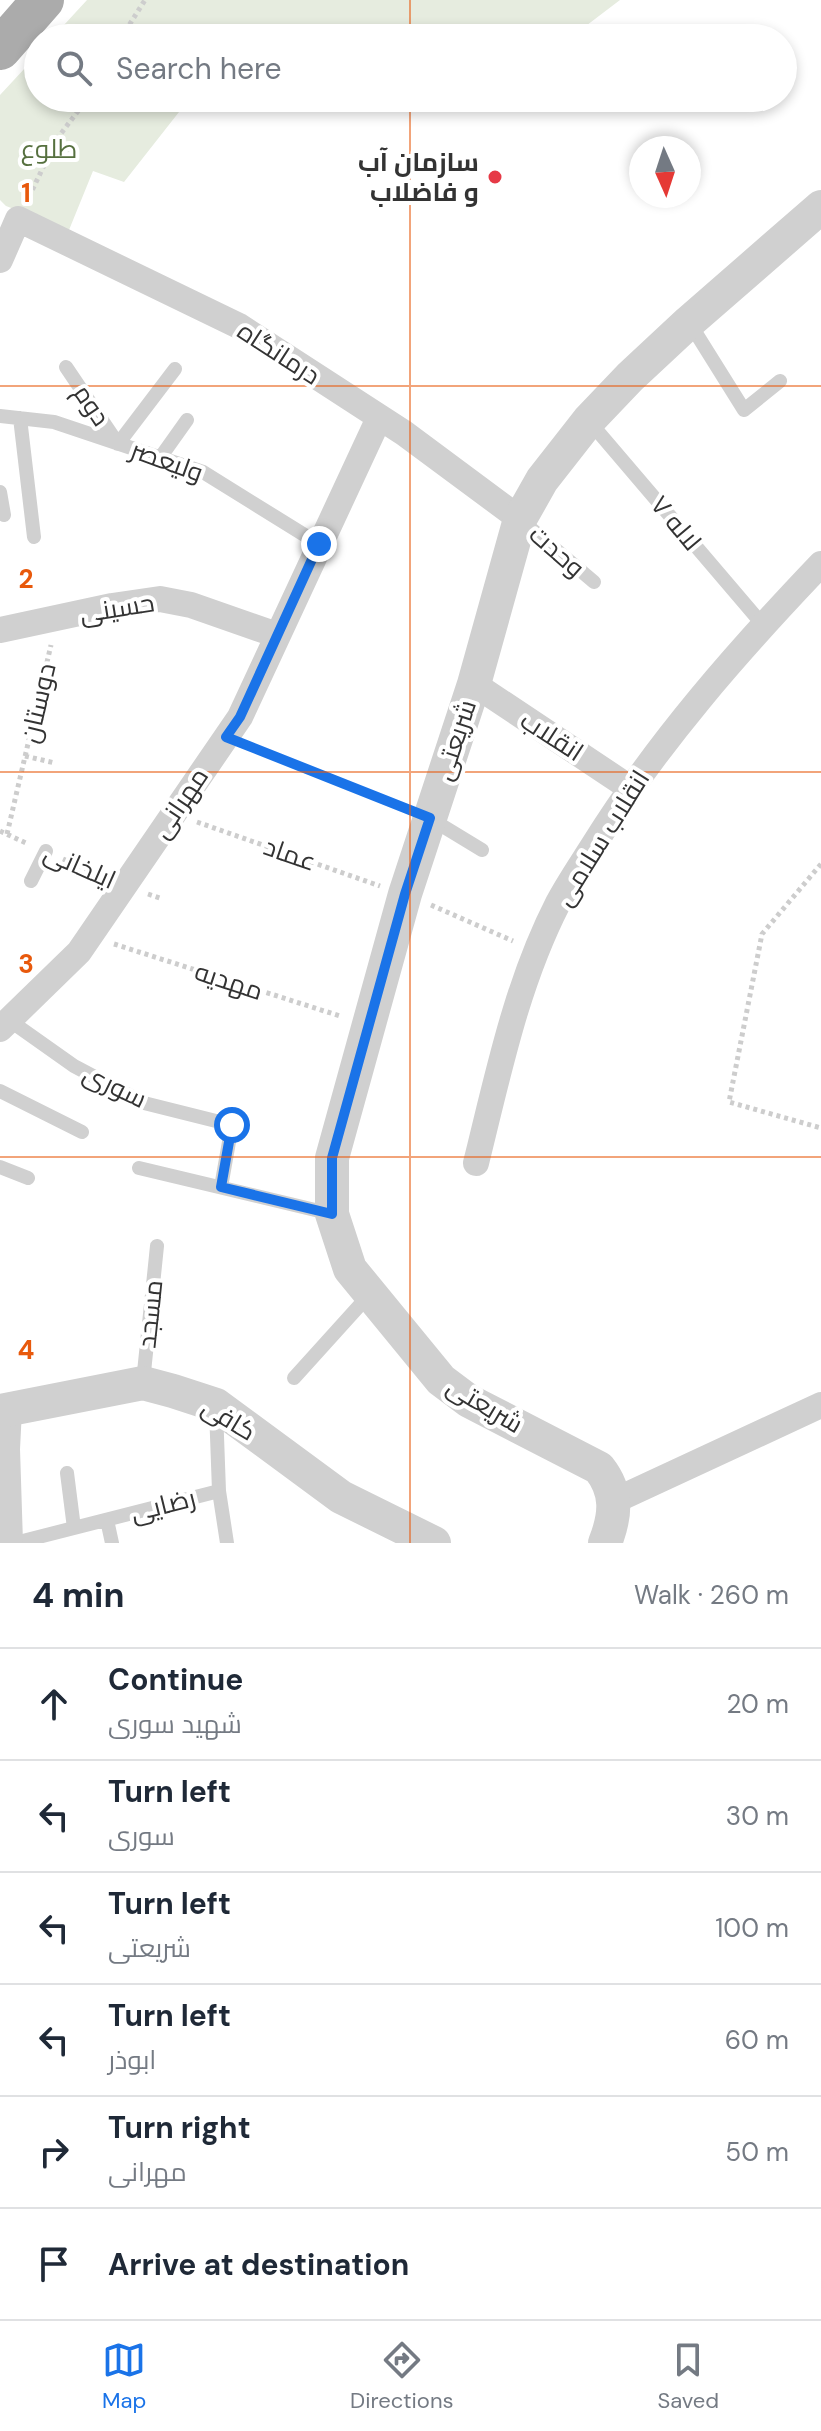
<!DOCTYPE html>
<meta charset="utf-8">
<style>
body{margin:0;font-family:"DM Sans",Cairo,sans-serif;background:#f2f2f3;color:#1f2937}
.compass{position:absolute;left:629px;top:136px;width:72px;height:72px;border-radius:50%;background:#fff;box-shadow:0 4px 12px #0003;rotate:177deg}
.stop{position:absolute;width:24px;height:24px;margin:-18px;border:6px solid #1a73e8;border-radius:50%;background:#fff}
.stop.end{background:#1a73e8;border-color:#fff;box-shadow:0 2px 8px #0008}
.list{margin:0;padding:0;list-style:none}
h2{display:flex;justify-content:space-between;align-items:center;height:104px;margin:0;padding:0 32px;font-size:34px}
h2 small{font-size:26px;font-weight:400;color:#747a83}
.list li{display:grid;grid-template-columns:52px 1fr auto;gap:24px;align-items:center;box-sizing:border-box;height:112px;padding:0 32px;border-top:2px solid #e0e1e3}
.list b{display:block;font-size:30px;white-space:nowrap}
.list p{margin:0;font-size:26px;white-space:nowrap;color:#747a83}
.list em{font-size:26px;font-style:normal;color:#747a83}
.icon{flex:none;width:44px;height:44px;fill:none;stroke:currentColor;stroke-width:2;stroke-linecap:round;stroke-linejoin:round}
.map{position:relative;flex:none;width:821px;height:1543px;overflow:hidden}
.search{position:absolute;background:#fff;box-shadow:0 4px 12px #0003;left:24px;right:24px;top:24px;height:88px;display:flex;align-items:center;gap:20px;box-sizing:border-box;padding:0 28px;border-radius:44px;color:#747a83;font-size:30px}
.sheet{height:776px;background:#fff}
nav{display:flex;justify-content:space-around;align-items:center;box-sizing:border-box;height:112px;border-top:2px solid #e0e1e3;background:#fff;font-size:22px;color:#747a83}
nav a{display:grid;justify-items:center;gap:4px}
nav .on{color:#1a73e8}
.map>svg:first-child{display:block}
.green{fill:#e6ecdf}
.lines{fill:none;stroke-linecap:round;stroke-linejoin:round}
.path{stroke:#cdcdcd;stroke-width:5;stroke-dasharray:4 4;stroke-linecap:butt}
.service{stroke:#d0d0d0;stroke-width:14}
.minor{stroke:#d0d0d0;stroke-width:26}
.tertiary{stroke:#d0d0d0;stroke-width:34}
.primary{stroke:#ababab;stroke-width:42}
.route{stroke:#1a73e8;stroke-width:10}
.grid{fill:none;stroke:#e8590c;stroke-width:2;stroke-opacity:0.55}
.poi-dot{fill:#e63946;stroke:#fff;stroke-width:3}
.labels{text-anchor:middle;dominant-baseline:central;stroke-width:8;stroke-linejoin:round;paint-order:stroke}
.park-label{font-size:26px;fill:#56703f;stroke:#fff}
.poi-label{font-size:26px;font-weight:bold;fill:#333;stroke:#fff;text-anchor:end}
.street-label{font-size:26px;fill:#333;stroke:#fff}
.grid-label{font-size:26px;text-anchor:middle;font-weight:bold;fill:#e8590c;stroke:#fff;stroke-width:8;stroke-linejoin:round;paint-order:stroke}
</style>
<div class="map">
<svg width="821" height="1543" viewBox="0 0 821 1543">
<rect width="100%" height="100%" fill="#fff"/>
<path class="green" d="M 87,0 L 620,0 L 570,38 L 52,38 Z
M 38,54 L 38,98 L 190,98 L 124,182 L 93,171 L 69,230 L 6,206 L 0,200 L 0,95 Z"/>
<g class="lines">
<path class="path" d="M 121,38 L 145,0
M 29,197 L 56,140 L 88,98
M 249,746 L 403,808
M 25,756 L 55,763
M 197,822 L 380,886
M 0,831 L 28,844
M 7,834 L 51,645
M 63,859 L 102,876
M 821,864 L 762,934 L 729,1102 L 821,1128
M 148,894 L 160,898
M 431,905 L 513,941
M 114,944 L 340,1016"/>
<path class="service" d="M 689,322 L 744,410 L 780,381
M 66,367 L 118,444 L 175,369
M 0,416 L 54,422 L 203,472 L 319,544
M 20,418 L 34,537
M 589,421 L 763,625
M 160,458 L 187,420
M 0,492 L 4,515
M 521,520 L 594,582
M 431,819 L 482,850
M 31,881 L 46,851
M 9,1020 L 74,1066 L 144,1103 L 232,1125 L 221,1187
M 0,1091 L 82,1132
M 0,1167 L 28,1178
M 139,1168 L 332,1214
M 294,1378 L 369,1295
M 143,1382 L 157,1246
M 216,1409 L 219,1491 L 227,1543
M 67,1473 L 74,1528
M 107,1520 L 112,1543
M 15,1543 L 219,1491"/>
<path class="minor" d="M 0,260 L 18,219 L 239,326 L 404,433 L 520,519
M 0,630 L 112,606 L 160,599 L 191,605 L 277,635
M 474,684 L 630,788
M 0,1029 L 79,952 L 240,717 L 379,418
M 476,1163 C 498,1075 516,985 558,903 C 568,884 581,865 593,846 C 657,743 737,652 821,564
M 9,1409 L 7,1449 L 10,1543
M 614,1501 L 821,1405"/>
<path class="tertiary" d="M 0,1411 L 143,1383 L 173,1391 L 216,1405 L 341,1497 L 434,1543
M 605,1543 C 616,1515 618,1492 599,1468 L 469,1401 L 441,1380 L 350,1269 L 332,1214 L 332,1158 L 405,894 L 474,684 L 520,519 L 542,480 L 589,420 L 630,377 L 689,322 L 821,207"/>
<path class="primary" d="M 0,49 L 43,0"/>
</g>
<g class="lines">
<path class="route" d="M 232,1125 L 221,1187 L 332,1214 L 332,1158 L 405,894 L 430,818 L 226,737 L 240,717 L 319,544"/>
</g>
<path class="grid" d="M 410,0 L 410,38M 410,98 L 410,1543M 0,386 L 821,386M 0,772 L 821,772M 0,1157 L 821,1157"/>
<circle class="poi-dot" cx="495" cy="177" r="8"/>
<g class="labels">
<g class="park-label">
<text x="49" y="149">طلوع</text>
</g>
<g class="poi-label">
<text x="479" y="162">سازمان آب<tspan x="479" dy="30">و فاضلاب</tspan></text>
</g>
<g class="street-label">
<text transform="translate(279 353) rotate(33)">درمانگاه</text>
<text transform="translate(92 405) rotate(56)">دوم</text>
<text transform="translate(167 461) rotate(20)">ولیعصر</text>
<text transform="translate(676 523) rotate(50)">لاله ۷</text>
<text transform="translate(557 551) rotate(41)">وحدت</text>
<text transform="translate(117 608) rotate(-9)">حسینی</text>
<text transform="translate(38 703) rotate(-77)">دوستان</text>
<text transform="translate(552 736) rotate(33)">انقلاب</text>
<text transform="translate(455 740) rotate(-72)">شریعتی</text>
<text transform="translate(180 803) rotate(-56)">مهرانی</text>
<text transform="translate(602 838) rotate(-58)">انقلاب سلامی</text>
<text transform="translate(290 854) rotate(19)">عماد</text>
<text transform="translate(80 866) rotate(24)">ایلخانی</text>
<text transform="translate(229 981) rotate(18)">مهدیه</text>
<text transform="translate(115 1086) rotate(26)">سوری</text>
<text transform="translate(150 1314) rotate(-84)">مسجد</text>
<text transform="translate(485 1405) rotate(31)">شریعتی</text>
<text transform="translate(229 1419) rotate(31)">کافی</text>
<text transform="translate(163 1505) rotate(-14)">رضایی</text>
</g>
</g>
<g class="grid-label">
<text x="26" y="202">1</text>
<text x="26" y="588">2</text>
<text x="26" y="973">3</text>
<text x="26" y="1359">4</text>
</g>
</svg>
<svg class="compass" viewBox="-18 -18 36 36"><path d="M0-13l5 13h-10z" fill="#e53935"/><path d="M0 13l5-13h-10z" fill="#747a83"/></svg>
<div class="stop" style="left:232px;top:1125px"></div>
<div class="stop end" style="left:319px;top:544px"></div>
<div class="search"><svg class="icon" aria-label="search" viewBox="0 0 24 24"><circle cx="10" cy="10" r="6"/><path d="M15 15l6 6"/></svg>Search here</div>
</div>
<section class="sheet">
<h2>4 min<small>Walk · 260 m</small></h2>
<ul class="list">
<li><svg class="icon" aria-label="ahead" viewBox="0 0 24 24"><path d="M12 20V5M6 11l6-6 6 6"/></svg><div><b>Continue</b><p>شهید سوری</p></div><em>20 m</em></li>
<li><svg class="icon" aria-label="left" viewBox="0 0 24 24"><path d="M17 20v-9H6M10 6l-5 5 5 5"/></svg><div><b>Turn left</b><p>سوری</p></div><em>30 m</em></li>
<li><svg class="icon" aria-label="left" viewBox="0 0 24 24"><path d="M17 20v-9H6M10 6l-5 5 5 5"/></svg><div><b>Turn left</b><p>شریعتی</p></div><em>100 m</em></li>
<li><svg class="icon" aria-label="left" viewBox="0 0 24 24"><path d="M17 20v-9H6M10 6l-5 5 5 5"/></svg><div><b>Turn left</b><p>ابوذر</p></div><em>60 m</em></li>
<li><svg class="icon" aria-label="right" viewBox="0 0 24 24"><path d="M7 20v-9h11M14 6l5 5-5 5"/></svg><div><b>Turn right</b><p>مهرانی</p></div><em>50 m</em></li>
<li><svg class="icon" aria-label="arrive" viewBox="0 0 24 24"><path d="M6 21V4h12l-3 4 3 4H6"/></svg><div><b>Arrive at destination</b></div></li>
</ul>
</section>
<nav>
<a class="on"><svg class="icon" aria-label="map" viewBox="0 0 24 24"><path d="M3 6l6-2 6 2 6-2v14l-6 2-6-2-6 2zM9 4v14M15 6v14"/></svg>Map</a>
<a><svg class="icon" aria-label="directions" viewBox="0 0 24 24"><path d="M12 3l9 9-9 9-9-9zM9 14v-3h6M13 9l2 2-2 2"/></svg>Directions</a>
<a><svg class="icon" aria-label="saved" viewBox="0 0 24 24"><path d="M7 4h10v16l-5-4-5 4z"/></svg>Saved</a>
</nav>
